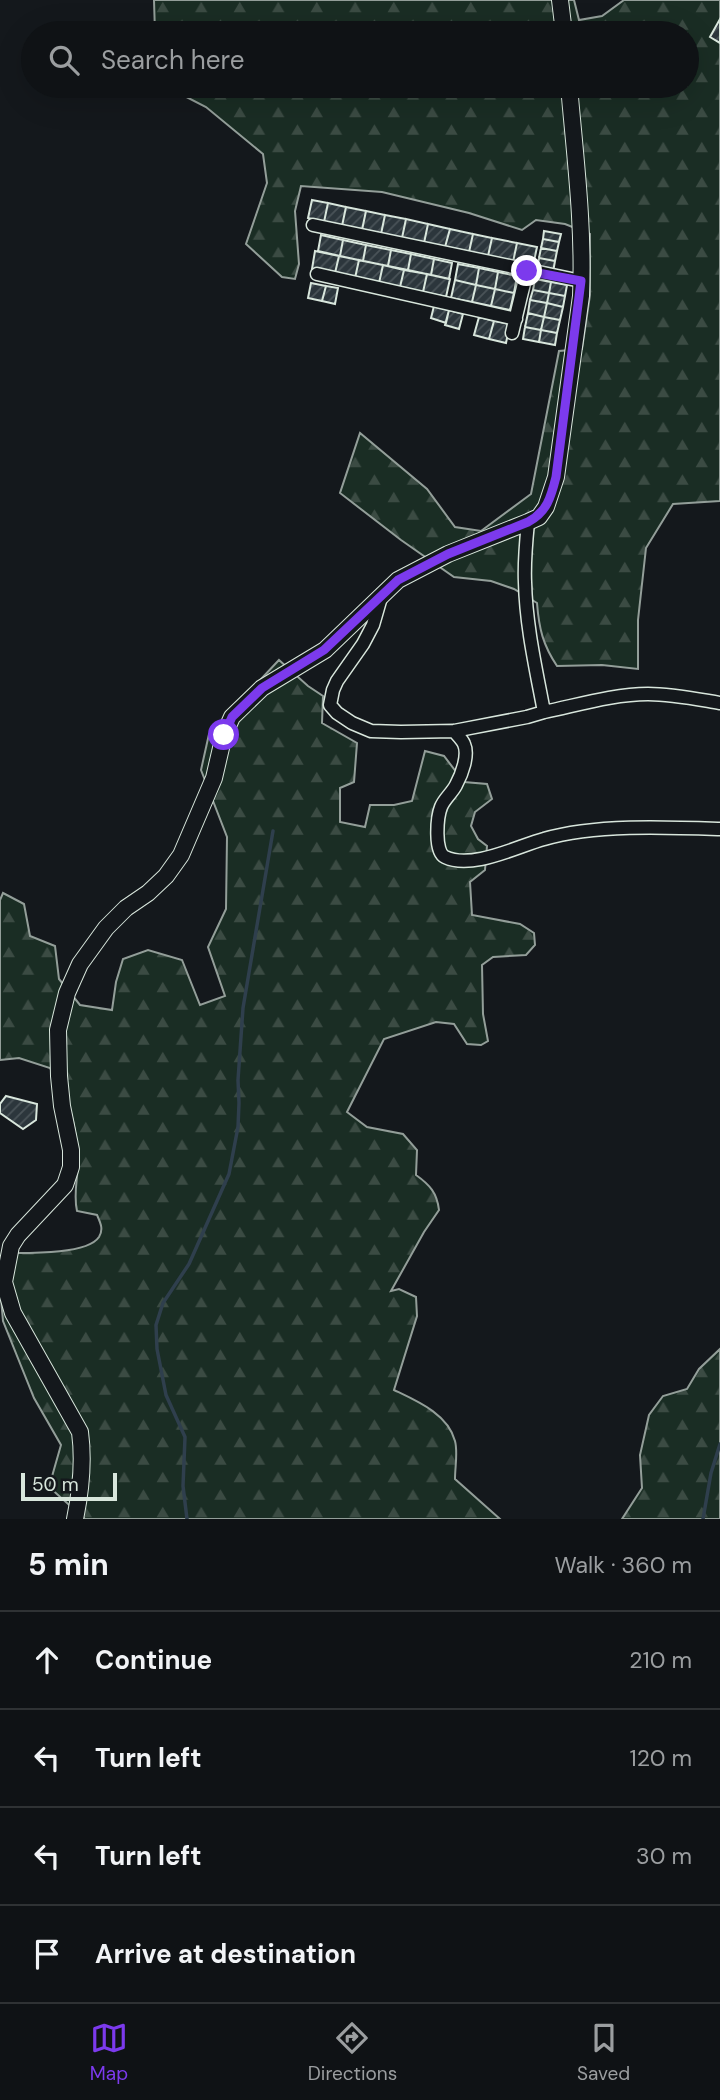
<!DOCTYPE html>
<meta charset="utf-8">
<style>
body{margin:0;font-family:"DM Sans",sans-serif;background:#181b1e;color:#f1f3f6}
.scale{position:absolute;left:21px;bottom:18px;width:96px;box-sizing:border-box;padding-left:7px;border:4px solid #d8e6dc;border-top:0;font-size:19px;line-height:24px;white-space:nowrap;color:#d8e6dc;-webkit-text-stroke:5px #14181c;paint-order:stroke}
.stop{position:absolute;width:21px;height:21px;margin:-16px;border:5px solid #7c3aed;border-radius:50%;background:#fff}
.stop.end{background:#7c3aed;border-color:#fff;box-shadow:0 2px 7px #0008}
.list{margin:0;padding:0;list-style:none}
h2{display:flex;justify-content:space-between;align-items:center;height:91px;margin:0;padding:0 28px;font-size:30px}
h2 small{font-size:23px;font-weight:400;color:#9b9ea0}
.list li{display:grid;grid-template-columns:46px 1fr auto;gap:21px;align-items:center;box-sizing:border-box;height:98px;padding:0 28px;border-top:2px solid #2f3234}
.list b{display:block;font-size:26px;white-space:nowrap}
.list em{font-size:23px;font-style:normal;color:#9b9ea0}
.icon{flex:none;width:38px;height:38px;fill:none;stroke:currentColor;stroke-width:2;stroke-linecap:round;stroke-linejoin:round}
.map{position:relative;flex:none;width:720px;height:1519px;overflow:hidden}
.search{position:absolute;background:#0f1215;box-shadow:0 7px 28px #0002;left:21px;right:21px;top:21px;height:77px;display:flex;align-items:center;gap:18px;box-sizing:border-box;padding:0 24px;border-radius:38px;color:#9b9ea0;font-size:26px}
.sheet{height:483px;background:#0f1215}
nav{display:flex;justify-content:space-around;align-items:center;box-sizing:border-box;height:98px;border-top:2px solid #2f3234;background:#0f1215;font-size:19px;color:#9b9ea0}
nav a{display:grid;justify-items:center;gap:4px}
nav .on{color:#7c3aed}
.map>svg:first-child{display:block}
.forest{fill:url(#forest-firs);stroke:#939e99;stroke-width:2}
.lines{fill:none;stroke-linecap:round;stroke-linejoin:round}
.stream{stroke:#2f3f4d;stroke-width:3.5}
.building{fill:url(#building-hatch);stroke:#d8e6dc;stroke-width:2}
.street-casing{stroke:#d8e6dc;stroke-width:15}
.secondary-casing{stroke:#d8e6dc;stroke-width:18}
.street{stroke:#14181c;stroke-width:12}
.secondary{stroke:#14181c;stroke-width:16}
.route{stroke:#7c3aed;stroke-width:9}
</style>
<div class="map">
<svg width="720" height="1519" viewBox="0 0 720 1519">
<defs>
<pattern id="forest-firs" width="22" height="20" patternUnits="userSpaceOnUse" patternTransform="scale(1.75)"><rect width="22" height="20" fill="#1a2d24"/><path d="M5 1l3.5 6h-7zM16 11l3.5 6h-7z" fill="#3b4b43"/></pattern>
<pattern id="building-hatch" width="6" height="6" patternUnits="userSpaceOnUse" patternTransform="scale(1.75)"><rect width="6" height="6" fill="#2c363c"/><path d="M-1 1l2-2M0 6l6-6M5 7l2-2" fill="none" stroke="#4a5358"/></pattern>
</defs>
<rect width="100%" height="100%" fill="#14181c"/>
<path class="forest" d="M 154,0 L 574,0 L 579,20 L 602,16 L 624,0 L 720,0 L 720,501 L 673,504 L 646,548 L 638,620 L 638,669 L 602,665 L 557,666 C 543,645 539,629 537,603 L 514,589 L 491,581 L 454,577 L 401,540 L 340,493 L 360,433 L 427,489 L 455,527 L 481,531 L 531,494 L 559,351 L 582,349 L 590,295 L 590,234 L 565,224 L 536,220 L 522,230 L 469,213 L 382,192 L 301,186 L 295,211 L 299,264 L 295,279 L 282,277 L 246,244 L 267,183 L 263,154 L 206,107 L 165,86 L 687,86 L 687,33 L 155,33 Z
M 279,660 L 308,686 L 323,696 L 322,723 L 357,743 L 354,782 L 340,788 L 340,822 L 365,827 L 370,805 L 394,805 L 412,801 L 425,751 L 444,756 L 464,782 L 487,784 L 492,799 L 475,812 L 471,826 L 478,839 L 487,846 L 485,870 L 470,882 L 472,915 L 520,924 L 534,933 L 535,945 L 526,955 L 493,957 L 482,965 L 483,1014 L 488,1041 L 481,1045 L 467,1044 L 454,1024 L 436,1022 L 384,1039 L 347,1112 L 367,1127 L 403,1134 L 417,1150 L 416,1175 C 430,1185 437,1193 439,1210 L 424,1232 L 391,1291 L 399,1289 L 416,1297 L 417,1316 L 394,1390 C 417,1401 448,1414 455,1441 C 458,1452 455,1467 455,1479 L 500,1519 L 85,1519 L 49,1487 L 61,1445 L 34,1398 L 3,1321 L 0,1287 L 5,1253 C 25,1253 87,1255 99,1237 C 104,1229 100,1222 97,1215 L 77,1211 C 73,1194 78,1178 78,1161 C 76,1122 70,1101 50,1068 L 19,1058 L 0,1060 L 0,900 L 3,893 L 24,904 L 30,936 L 55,946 L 59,979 L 80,1005 L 112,1010 L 116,982 L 123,959 L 148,950 L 182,960 L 200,1005 L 225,996 L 208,947 L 226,909 L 227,837 L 201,770 L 209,734 Z
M 720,1349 L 720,1519 L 622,1519 L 642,1488 L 640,1455 L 649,1415 L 663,1396 L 687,1389 L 699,1369 Z"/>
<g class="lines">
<path class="stream" d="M 187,1519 L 183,1486 L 185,1437 L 166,1395 L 157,1349 L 156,1325 L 163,1303 L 189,1264 L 229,1174 L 238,1127 L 239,1103 L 238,1080 L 243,1008 L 273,831
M 703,1519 L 711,1473 L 720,1444"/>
</g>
<path class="building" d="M 720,19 L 720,43 L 710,37 Z
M 312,200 L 328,203 L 324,222 L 308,218 Z
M 328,203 L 346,207 L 342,226 L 324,222 Z
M 346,207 L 366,211 L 362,230 L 342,226 Z
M 366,211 L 385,215 L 381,234 L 362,230 Z
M 385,215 L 406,219 L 402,238 L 381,234 Z
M 406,219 L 428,224 L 424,243 L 402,238 Z
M 428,224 L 450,229 L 445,247 L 424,243 Z
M 450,229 L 473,234 L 469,252 L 445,247 Z
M 544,231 L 561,234 L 559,242 L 543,239 Z
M 473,234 L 492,238 L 488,256 L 469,252 Z
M 321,235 L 343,240 L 340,256 L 318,251 Z
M 492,238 L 517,243 L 513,262 L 488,256 Z
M 543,239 L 559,242 L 557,251 L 541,248 Z
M 343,240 L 366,245 L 363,261 L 340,256 Z
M 517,243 L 537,247 L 533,266 L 513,262 Z
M 366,245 L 391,250 L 388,266 L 363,261 Z
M 541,248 L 557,251 L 555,261 L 539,258 Z
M 391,250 L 411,254 L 408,270 L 388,266 Z
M 315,251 L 339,256 L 335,273 L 312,269 Z
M 411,254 L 434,259 L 431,275 L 408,270 Z
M 339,256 L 359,260 L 355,278 L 335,273 Z
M 539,258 L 555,261 L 553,272 L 537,269 Z
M 434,259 L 452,263 L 449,279 L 431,275 Z
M 359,260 L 383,265 L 379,283 L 355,278 Z
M 458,264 L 479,268 L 476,285 L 455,280 Z
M 383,265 L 404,270 L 400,287 L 379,283 Z
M 479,268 L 498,272 L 495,289 L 476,285 Z
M 404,270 L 427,274 L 423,292 L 400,287 Z
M 498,272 L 517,276 L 514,293 L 495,289 Z
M 427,274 L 450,279 L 446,297 L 423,292 Z
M 535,279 L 551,282 L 549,293 L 533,290 Z
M 455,280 L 476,285 L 472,302 L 451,298 Z
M 551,282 L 567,285 L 565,296 L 549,293 Z
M 311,283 L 326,286 L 322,301 L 308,298 Z
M 476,285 L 495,289 L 491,306 L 472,302 Z
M 326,286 L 338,288 L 335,304 L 322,301 Z
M 495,289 L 514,293 L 510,310 L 491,306 Z
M 533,290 L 549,293 L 547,303 L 530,300 Z
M 549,293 L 565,296 L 563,307 L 547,303 Z
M 530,300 L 547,303 L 544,317 L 528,313 Z
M 547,303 L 563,307 L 560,320 L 544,317 Z
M 434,306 L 449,310 L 446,323 L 431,318 Z
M 449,310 L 463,314 L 459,329 L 445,325 Z
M 528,313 L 544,317 L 541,330 L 525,327 Z
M 479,317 L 494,321 L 489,339 L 474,335 Z
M 544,317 L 560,320 L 557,333 L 541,330 Z
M 494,321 L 510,324 L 506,343 L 489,339 Z
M 525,327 L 541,330 L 539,342 L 523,339 Z
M 541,330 L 557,333 L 555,345 L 539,342 Z
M 6,1096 L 37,1104 L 36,1120 L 23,1129 L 0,1113 L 0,1104 Z"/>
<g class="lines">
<g class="street-casing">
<path id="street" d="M 313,225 L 581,281
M 317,274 L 516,319
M 512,333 L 527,271
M 528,522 C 526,542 524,562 525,582 C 526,626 536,669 544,712 C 578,705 614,694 648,694 C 672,694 696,699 720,703
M 382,594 L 373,625 L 363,644 L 337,681 L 333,690 L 330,705 L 337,713 L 352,723 L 371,731 L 401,732 L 454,731 L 527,717 L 544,712
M 454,731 C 457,735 462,739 464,744 C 469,755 462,774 456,785 C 452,793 444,799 441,807 C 437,817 434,852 445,857 C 472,870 518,846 544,839 C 594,824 667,827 720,829"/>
</g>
<g class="secondary-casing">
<path id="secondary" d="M 560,0 L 564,33
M 75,1519 C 81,1490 84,1462 80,1432 L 13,1313 L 4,1282 L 11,1246 L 18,1235 L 65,1185 L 71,1167 L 71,1150 L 62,1106 L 59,1076 L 58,1030 L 67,993 L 80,964 L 106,928 L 126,908 L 148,893 L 166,876 L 181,855 L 214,778 L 224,735 L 232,717 L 262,688 L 325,650 L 398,580 L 448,554 L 528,522 L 539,517 L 546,507 L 556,477 L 581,296 C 584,226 575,156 569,86"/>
</g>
<use href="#street" class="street"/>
<use href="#secondary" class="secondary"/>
</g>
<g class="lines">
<path class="route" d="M 224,735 L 232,717 L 262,688 L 324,650 L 398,580 L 448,554 L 528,522 C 547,512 551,497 556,477 L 581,281 L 527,271"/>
</g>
</svg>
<div class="scale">50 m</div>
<div class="stop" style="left:224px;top:735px"></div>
<div class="stop end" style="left:527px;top:271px"></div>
<div class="search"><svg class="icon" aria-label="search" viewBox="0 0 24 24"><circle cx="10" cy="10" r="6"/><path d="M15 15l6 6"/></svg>Search here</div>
</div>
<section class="sheet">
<h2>5 min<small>Walk · 360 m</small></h2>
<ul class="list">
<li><svg class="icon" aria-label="ahead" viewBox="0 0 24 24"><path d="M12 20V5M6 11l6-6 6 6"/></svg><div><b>Continue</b></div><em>210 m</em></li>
<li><svg class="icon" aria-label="left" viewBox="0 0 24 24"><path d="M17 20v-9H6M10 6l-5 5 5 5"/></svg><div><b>Turn left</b></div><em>120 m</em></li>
<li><svg class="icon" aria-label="left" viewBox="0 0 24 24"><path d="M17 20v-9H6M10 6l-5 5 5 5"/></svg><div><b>Turn left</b></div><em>30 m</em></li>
<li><svg class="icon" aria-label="arrive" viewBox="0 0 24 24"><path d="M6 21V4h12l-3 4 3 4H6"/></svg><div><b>Arrive at destination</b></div></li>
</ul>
</section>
<nav>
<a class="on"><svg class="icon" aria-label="map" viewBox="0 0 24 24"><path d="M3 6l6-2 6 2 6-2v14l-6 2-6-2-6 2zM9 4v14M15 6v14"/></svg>Map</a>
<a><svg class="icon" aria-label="directions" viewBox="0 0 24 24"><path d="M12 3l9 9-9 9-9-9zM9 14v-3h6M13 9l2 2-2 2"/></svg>Directions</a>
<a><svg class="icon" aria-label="saved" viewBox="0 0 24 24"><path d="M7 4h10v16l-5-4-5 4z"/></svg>Saved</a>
</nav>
